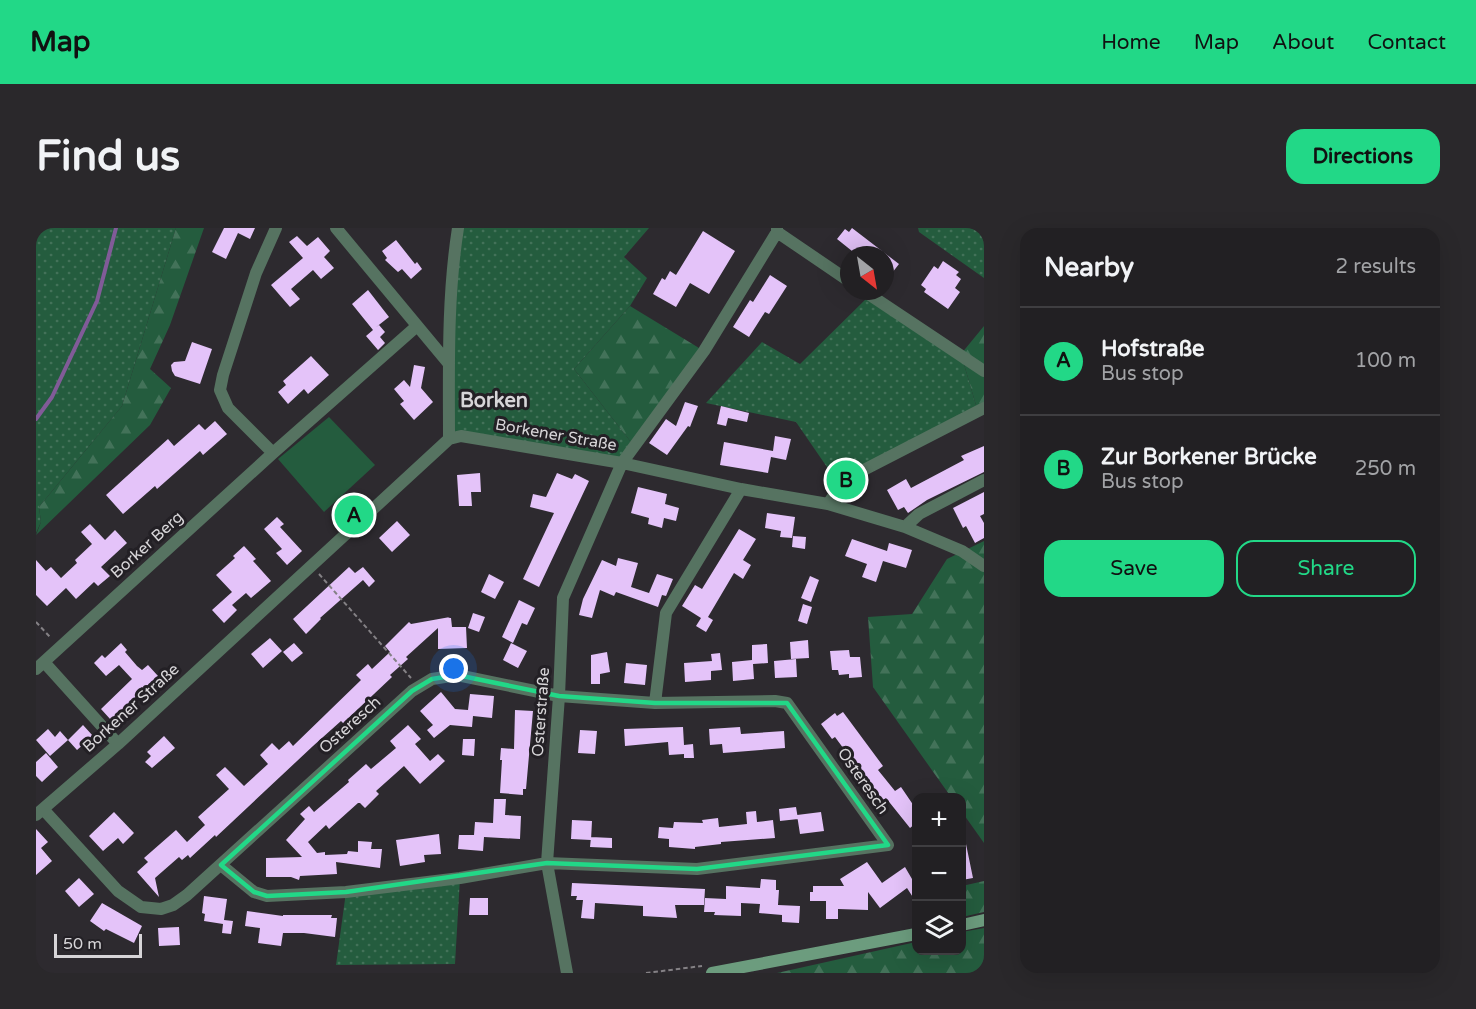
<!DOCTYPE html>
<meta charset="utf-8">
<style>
body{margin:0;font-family:"Varela Round",sans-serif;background:#2a282b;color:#f1f3f6}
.controls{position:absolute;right:18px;bottom:18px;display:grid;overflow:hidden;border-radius:12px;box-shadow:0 6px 24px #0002}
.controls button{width:54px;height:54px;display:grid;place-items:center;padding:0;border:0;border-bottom:2px solid #3f3e41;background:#222023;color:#f1f3f6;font:30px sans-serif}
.compass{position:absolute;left:804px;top:18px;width:54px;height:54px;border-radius:50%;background:#222023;box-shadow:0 6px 24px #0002;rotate:149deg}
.scale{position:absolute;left:18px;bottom:15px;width:88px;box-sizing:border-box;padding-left:6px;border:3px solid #d7d5d8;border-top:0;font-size:16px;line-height:21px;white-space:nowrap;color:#d7d5d8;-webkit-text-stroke:4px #232025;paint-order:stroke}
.you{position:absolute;left:418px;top:441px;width:21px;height:21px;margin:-15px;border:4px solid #fff;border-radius:50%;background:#1a73e8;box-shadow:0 0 0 9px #1a73e833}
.badge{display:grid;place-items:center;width:39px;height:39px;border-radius:50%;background:#22d887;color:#111;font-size:20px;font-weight:700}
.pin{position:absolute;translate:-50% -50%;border:3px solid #fff;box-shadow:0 2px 6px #0006}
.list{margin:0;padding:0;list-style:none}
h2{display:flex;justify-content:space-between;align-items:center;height:78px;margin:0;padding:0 24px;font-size:26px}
h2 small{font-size:20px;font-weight:400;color:#a2a3a6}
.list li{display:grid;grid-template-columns:39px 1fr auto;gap:18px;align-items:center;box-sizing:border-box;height:108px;padding:0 24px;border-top:2px solid #3f3e41}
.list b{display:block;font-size:22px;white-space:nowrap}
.list p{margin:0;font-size:20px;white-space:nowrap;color:#a2a3a6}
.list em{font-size:20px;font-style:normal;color:#a2a3a6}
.actions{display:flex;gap:12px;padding:18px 24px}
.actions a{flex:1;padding:14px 0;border:2px solid #22d887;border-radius:18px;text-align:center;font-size:21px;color:#22d887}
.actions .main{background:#22d887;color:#111}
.icon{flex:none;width:33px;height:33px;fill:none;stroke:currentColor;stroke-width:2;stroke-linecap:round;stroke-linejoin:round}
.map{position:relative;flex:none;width:948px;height:745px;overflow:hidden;border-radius:18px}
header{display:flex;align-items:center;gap:36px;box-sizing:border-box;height:84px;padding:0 30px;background:#22d887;color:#111}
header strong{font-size:28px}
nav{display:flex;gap:33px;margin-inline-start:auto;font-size:21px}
.intro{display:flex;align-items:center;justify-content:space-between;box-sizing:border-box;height:144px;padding:0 36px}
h1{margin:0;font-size:42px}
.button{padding:15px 27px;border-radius:18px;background:#22d887;color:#111;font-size:21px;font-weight:700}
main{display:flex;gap:36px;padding:0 36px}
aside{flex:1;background:#222023;border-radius:18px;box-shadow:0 6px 24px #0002}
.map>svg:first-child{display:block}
.grass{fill:url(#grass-dots)}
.forest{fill:url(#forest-firs)}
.park{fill:#245c3e}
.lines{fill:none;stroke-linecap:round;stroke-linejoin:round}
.stream{stroke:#815b98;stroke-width:4}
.building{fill:#e4c3f9}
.path{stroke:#848185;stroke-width:2;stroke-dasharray:4.5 3;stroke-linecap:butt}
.street{stroke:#567361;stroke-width:12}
.secondary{stroke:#6c9c7e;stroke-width:12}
.marked{fill:none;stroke:#22d887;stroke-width:4.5;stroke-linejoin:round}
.labels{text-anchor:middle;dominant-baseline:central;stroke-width:6;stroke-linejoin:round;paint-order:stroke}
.street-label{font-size:16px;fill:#d7d5d8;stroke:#232025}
.quarter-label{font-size:20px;font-weight:bold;fill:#d7d5d8;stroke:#232025}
</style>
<header>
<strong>Map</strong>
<nav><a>Home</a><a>Map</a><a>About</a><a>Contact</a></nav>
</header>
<div class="intro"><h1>Find us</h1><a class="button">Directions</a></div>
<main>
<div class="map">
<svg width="948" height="745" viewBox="0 0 948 745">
<defs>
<pattern id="grass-dots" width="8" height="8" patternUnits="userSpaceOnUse" patternTransform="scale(1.5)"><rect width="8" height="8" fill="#245c3e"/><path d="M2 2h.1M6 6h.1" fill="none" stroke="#437259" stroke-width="1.8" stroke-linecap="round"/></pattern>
<pattern id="forest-firs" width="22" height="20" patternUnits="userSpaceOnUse" patternTransform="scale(1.5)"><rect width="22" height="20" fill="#245c3e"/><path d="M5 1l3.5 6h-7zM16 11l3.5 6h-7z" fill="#437259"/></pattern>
</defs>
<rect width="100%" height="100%" fill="#2d2a2f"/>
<path class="grass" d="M 0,0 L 140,0 L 86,178 L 3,279 L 5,294 L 0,305 Z
M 422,0 L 613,0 L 588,29 L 611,50 L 594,78 L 538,141 L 598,218 L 586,235 L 413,211 Z
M 882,0 L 948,0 L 948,50 L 883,4 Z
M 834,67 L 925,126 L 942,184 L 804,258 L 760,194 L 670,175 L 726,114 L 764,136 Z
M 424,650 L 419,736 L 300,737 L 310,664 Z"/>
<path class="forest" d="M 140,0 L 168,0 L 134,97 L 114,141 L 135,160 L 114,197 L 0,307 L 5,294 L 3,279 L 86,178 Z
M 594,78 L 668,123 L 598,218 L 538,141 Z
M 948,98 L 948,180 L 942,184 L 925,126 Z
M 948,313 L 948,615 L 926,584 L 926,570 L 915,569 L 837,459 L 832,389 L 876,386 L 911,331 Z
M 948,653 L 948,684 L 926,689 L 926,658 Z
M 948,700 L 948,745 L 741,745 L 880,714 L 880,722 L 926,722 L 926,704 Z"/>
<path class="park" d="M 293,189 L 339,237 L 288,284 L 242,231 Z"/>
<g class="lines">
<path class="stream" d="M 0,191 L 16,169 L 61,73 L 80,0"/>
</g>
<path class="building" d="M 188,0 L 219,0 L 214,11 L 202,5 L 190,31 L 176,24 Z
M 816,0 L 863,36 L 849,54 L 849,27 L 821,27 L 801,11 L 809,1 L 813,4 Z
M 667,3 L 699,23 L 673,66 L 654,55 L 640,79 L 617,66 L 626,50 L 629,52 L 634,43 L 640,47 Z
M 261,8 L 271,18 L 282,9 L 294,23 L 288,29 L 298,40 L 285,51 L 277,42 L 255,61 L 264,71 L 254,79 L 235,57 L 267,30 L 253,14 Z
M 360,12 L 379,36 L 381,34 L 386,41 L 375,51 L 366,41 L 362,44 L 349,32 L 351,30 L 346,23 Z
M 907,33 L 923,44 L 920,47 L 925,51 L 919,60 L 924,64 L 912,81 L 888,64 L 890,61 L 885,57 L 898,38 L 902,41 Z
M 734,47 L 751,58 L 733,86 L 729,84 L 713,109 L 697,99 L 714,72 L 717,74 Z
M 332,62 L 353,89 L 339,100 L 343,97 L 349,104 L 344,109 L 349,115 L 342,122 L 330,108 L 337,102 L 316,76 Z
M 156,114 L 176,121 L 164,156 L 139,148 L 136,143 L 135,137 L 138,134 L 149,133 Z
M 275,128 L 293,147 L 272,166 L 268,161 L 252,176 L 242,164 L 250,157 L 247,153 Z
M 378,137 L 389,139 L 385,160 L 397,174 L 378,192 L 364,176 L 368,173 L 358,161 L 368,152 L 374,159 Z
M 649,174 L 662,178 L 654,199 L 652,198 L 631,227 L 613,215 L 630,191 L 640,198 Z
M 685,178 L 713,185 L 711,194 L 692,190 L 690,198 L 681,196 Z
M 179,193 L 191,206 L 167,227 L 164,223 L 121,261 L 119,258 L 87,286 L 70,267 L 132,211 L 138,218 L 163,196 L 169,202 Z
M 739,208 L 755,211 L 750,232 L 735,229 L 732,245 L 684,237 L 688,214 L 737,223 Z
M 948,218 L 948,244 L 891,272 L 872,285 L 868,279 L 862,282 L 851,262 L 870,251 L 875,260 L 928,232 L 925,228 Z
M 444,245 L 445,264 L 435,264 L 436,278 L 423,278 L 421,247 Z
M 521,245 L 536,251 L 539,246 L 553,253 L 503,359 L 487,351 L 518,285 L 494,279 L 497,266 L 510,269 Z
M 602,259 L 631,266 L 629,276 L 643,280 L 640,293 L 628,290 L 626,300 L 612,296 L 613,290 L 595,285 Z
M 948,264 L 948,286 L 944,288 L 948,295 L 948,310 L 939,315 L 930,298 L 927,300 L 917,280 Z
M 731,285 L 759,289 L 756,310 L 744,309 L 745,303 L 729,300 Z
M 241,289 L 248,296 L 244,299 L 266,323 L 251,337 L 240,325 L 246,321 L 228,301 Z
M 361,293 L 374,307 L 356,324 L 343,310 Z
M 54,296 L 69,312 L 79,302 L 91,315 L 65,339 L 74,348 L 62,358 L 58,354 L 40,371 L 30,360 L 11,378 L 0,367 L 0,332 L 10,343 L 15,339 L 25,350 L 41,335 L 39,332 L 56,316 L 45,304 Z
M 703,301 L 720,311 L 707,332 L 715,337 L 707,351 L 698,345 L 672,389 L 677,392 L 670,404 L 660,398 L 665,390 L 646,378 L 659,357 L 666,361 Z
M 757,308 L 770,309 L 769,321 L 756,319 Z
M 816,311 L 851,323 L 853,315 L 876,322 L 870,340 L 847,333 L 840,354 L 826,349 L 831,336 L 809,328 Z
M 208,318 L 220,331 L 217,333 L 235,353 L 215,370 L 210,365 L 196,377 L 201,382 L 188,395 L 176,382 L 196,364 L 180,347 L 199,330 L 197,328 Z
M 582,330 L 602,335 L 595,359 L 613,365 L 621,346 L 637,351 L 630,368 L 626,367 L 622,379 L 580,364 L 578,368 L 564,362 L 556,390 L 543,387 L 547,371 L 566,332 L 580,338 Z
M 313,339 L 319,345 L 327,339 L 339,353 L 333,359 L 327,352 L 284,390 L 285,391 L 270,406 L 257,391 Z
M 453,346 L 468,354 L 459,371 L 445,364 Z
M 774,348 L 783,352 L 775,374 L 765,370 Z
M 483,372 L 499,380 L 491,397 L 486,395 L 477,415 L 466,409 Z
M 767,376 L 776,379 L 771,396 L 762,393 Z
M 437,385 L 449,389 L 443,404 L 432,400 Z
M 414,389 L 412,390 L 415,390 L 416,399 L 430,399 L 431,420 L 402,421 L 402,400 L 370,429 L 372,431 L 354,447 L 356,449 L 338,466 L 307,495 L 305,493 L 277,518 L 180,609 L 179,607 L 154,630 L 152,627 L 146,632 L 143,629 L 119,650 L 123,669 L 101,644 L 112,634 L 108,630 L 140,602 L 151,614 L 169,597 L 162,589 L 193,561 L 180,547 L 189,539 L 208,558 L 232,536 L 224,527 L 236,515 L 243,522 L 253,513 L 257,518 L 325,452 L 320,447 L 332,436 L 336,441 L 354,424 L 349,418 L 373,394 L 375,396 Z
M 234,410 L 246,423 L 227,440 L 215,426 Z
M 772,412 L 773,430 L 755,431 L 754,414 Z
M 85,415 L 91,422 L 89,424 L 101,438 L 106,442 L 112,437 L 122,448 L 75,492 L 65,481 L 96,451 L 83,437 L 70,448 L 58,435 L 66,427 L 69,430 Z
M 258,415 L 267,425 L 256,434 L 247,424 Z
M 475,415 L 491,423 L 482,440 L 467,432 Z
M 731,416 L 732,435 L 717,436 L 718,451 L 697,453 L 696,434 L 716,432 L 716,417 Z
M 813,422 L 814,429 L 824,429 L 826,449 L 813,450 L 813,446 L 803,447 L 802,442 L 796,442 L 794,423 Z
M 571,424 L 574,444 L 564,446 L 564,456 L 555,456 L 555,427 Z
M 684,425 L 686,442 L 675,443 L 675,452 L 649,454 L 648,435 L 676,433 L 675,426 Z
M 760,431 L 761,449 L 739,450 L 738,433 Z
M 590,435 L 611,437 L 609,457 L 588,455 Z
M 405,464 L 419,481 L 432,482 L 434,466 L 458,468 L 456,490 L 437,488 L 436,499 L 414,497 L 398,510 L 391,502 L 397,497 L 384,483 Z
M 479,482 L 497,483 L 490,561 L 487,561 L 487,567 L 464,565 L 466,532 L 464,532 L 465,520 L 478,521 Z
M 807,484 L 847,538 L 842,542 L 859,563 L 865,559 L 880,581 L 880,595 L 874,600 L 850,570 L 842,576 L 809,530 L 813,528 L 799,509 L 796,511 L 785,496 L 799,485 L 801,488 Z
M 47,497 L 57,508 L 41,522 L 32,512 Z
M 372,497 L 385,511 L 379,516 L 394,533 L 402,526 L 409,533 L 384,556 L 368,538 L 340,563 L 343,566 L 329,580 L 324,575 L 322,575 L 293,601 L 290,597 L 272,614 L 281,625 L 289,624 L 289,627 L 311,626 L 312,623 L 322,624 L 322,613 L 336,614 L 335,621 L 346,621 L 344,640 L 300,634 L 301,646 L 264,648 L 263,652 L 255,649 L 230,649 L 230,630 L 266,629 L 250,612 L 269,591 L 264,586 L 273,578 L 278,584 L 313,554 L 312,552 L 330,536 L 335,541 L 360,520 L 354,513 Z
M 647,499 L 648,517 L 657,516 L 658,530 L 648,530 L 648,526 L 633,527 L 632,514 L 589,518 L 588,501 Z
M 704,499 L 705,506 L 748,503 L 749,520 L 687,525 L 686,516 L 674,517 L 673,501 Z
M 12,501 L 19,509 L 24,503 L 32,512 L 14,528 L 0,512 Z
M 544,502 L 561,503 L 559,526 L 542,525 Z
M 128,508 L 139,520 L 116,540 L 109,534 L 115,528 L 111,524 Z
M 427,511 L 439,511 L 438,528 L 426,527 Z
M 10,525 L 22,539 L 6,554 L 0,548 L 0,534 Z
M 458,571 L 470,571 L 469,587 L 485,588 L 484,611 L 448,609 L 447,623 L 422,621 L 423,607 L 438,607 L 439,594 L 457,595 Z
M 760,579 L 762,591 L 744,593 L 743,581 Z
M 720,583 L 721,594 L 737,592 L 739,610 L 685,614 L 685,616 L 659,619 L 659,621 L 633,619 L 633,611 L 622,610 L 623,599 L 637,600 L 638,594 L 667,595 L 666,592 L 682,590 L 683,599 L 711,596 L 710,584 Z
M 78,584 L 98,605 L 87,616 L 82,610 L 67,623 L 53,608 Z
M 785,584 L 788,603 L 764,606 L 761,587 Z
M 536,592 L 556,593 L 555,612 L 535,611 Z
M 0,601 L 12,614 L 5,620 L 16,633 L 0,647 Z
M 403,606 L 405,626 L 388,627 L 389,634 L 364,638 L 360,612 Z
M 555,609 L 576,610 L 576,620 L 554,619 Z
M 930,616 L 937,650 L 926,652 L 926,617 Z
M 831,634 L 846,655 L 869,639 L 876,651 L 880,648 L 880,674 L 871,660 L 844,680 L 832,664 L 832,682 L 802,681 L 802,691 L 790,691 L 790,673 L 774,673 L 774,664 L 777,664 L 777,658 L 808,658 L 804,651 Z
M 43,650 L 58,666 L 43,679 L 29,663 Z
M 725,651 L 740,652 L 740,662 L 743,662 L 742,677 L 764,678 L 763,695 L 746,694 L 746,687 L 723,685 L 724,676 L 705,675 L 705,688 L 678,687 L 679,684 L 668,684 L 669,670 L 690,671 L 690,658 L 724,660 Z
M 536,655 L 669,661 L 668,677 L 639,677 L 641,690 L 607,688 L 607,678 L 559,675 L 558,691 L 545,690 L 547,672 L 540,672 L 541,668 L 535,668 Z
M 168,668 L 191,671 L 188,692 L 197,693 L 195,706 L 186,705 L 187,696 L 168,693 L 169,686 L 166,685 Z
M 434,670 L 452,670 L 452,687 L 433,687 Z
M 66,675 L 106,698 L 98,715 L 70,701 L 68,703 L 54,693 Z
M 211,683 L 247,688 L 247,687 L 296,687 L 295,690 L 301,690 L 299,709 L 268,705 L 247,705 L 245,718 L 222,715 L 224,700 L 209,698 Z
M 143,699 L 144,717 L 123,718 L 122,700 Z"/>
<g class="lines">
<path class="path" d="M 283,346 L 375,450
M 0,394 L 15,410
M 610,745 L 666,738"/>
<path class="street" d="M 300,0 L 413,136
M 741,4 L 813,53
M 828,63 L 948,143
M 413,211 C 413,140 411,70 422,0
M 237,225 L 192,180 L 184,162 L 187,147 L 220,45 L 240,0
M 792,276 L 804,258 L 816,248 L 948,180
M 869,299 L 883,286 L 948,252
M 8,434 L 82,516
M 0,441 L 237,225 L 381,98
M 619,475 L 630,385 L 705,261
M 7,581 L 82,663 L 105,679 L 125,681 L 137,677 L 151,667 L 376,463 L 396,451 L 421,447 L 523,468 L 619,475 L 739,473 L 751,475 L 852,617 L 661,641 L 511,635 L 424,650 L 310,664 L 231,668 L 218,664 L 185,637
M 0,587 L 82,516 L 413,211 L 425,208 L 586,235 L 705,261 L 792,276 L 869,299 L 926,323 L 948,338
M 531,745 L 511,635 L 523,468 L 527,370 L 586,235 L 668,123 L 741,4 L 741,0"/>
<path class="secondary" d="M 926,697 L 948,692
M 676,745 L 880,706"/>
</g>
<path class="marked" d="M 421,447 L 523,468 L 619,475 L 751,475 L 852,617 L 661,641 L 511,635 L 310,664 L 231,668 L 218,664 L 185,637 L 376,463 L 396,451 Z"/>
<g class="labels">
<g class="street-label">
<text transform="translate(520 207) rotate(10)">Borkener Straße</text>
<text transform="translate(111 317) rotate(-42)">Borker Berg</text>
<text transform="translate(95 480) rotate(-42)">Borkener Straße</text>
<text transform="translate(505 484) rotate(-86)">Osterstraße</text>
<text transform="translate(314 497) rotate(-42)">Osteresch</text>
<text transform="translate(827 553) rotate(55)">Osteresch</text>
</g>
<g class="quarter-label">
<text x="458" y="173">Borken</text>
</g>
</g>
</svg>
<div class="controls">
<button>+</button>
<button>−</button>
<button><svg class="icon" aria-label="layers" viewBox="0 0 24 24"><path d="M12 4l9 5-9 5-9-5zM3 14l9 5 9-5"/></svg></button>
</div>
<svg class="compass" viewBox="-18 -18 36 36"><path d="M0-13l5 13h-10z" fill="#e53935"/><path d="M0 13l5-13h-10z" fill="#a2a3a6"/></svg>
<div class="scale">50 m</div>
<div class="you"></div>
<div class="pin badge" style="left:318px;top:287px">A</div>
<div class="pin badge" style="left:810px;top:252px">B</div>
</div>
<aside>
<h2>Nearby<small>2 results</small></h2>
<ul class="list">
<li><span class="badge">A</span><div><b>Hofstraße</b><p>Bus stop</p></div><em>100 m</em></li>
<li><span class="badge">B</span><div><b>Zur Borkener Brücke</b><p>Bus stop</p></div><em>250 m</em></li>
</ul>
<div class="actions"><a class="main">Save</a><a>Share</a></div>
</aside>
</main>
